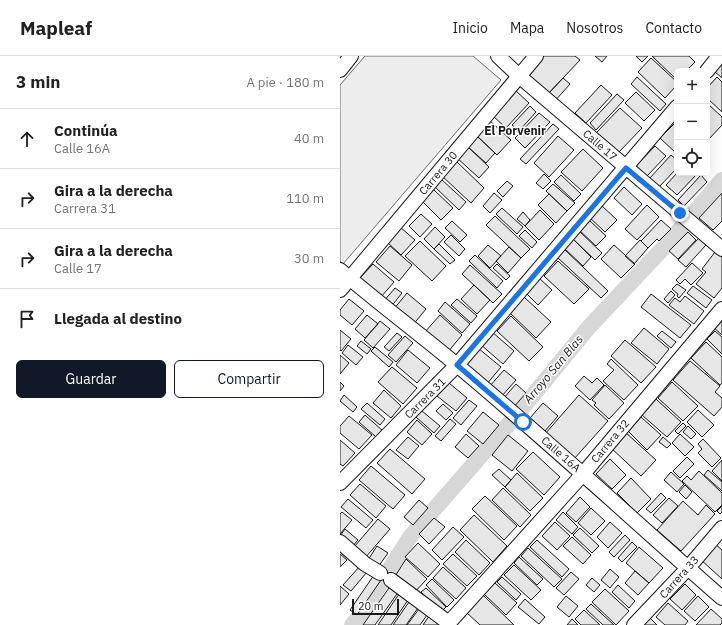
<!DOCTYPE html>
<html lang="es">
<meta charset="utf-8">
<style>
body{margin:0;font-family:"IBM Plex Sans",sans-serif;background:#f6f6f6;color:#202124}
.controls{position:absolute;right:12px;top:12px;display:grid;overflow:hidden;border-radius:6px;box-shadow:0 4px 16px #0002}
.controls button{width:36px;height:36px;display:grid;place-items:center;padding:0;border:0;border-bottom:1px solid #e0e0e0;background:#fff;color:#202124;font:20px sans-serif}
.scale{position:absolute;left:12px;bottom:10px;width:47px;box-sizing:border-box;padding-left:4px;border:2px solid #1a1a1a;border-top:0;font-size:11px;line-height:14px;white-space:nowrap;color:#1a1a1a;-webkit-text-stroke:3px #fff;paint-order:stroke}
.stop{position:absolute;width:12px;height:12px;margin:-9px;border:3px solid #1a73e8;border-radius:50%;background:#fff}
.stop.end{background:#1a73e8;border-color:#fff;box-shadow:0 1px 4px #0008}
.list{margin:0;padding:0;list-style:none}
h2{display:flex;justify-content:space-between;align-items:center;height:52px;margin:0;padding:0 16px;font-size:17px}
h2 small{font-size:13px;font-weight:400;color:#757577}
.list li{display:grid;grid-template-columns:26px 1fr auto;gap:12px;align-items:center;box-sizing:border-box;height:60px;padding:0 16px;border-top:1px solid #e0e0e0}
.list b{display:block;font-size:15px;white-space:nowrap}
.list p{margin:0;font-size:13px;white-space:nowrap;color:#757577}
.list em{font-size:13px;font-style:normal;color:#757577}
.actions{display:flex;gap:8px;padding:12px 16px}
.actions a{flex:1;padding:9px 0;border:1px solid #111827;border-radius:6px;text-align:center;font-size:14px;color:#111827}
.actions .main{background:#111827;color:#fff}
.icon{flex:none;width:22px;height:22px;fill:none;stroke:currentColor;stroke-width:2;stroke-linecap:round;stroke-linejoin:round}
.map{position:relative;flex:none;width:382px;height:569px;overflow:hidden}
header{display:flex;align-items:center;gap:24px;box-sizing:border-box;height:56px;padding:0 20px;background:#fff;border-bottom:1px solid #e0e0e0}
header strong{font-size:19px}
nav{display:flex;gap:22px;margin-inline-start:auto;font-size:14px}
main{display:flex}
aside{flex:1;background:#fff}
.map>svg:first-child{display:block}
.built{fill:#ededed;stroke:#6a6a6a}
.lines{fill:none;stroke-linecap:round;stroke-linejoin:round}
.canal{stroke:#d7d7d7;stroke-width:16}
.building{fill:#e6e6e6;stroke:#1a1a1a}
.street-casing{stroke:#1a1a1a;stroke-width:16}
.street{stroke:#fff;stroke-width:14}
.route{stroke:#1a73e8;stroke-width:5}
.labels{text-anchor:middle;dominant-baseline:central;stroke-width:3;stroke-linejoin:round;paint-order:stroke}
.street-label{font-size:11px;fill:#1a1a1a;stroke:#fff}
.neighbourhood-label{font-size:12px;font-weight:bold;fill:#1a1a1a;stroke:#fff}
.water-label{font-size:12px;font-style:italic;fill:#1a1a1a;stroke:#fff}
</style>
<header>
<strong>Mapleaf</strong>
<nav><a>Inicio</a><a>Mapa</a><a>Nosotros</a><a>Contacto</a></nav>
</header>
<main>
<aside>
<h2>3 min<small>A pie · 180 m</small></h2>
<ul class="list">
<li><svg class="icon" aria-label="ahead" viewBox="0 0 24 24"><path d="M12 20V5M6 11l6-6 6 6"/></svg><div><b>Continúa</b><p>Calle 16A</p></div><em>40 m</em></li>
<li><svg class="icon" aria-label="right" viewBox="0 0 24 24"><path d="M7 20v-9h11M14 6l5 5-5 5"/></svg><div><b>Gira a la derecha</b><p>Carrera 31</p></div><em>110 m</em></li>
<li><svg class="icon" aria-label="right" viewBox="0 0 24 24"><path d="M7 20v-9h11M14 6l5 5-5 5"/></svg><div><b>Gira a la derecha</b><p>Calle 17</p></div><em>30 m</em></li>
<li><svg class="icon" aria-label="arrive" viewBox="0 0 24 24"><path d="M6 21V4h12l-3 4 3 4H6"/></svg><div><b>Llegada al destino</b></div></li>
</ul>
<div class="actions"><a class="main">Guardar</a><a>Compartir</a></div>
</aside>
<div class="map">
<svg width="382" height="569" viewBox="0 0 382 569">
<rect width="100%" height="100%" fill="#fff"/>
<path class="built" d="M 25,0 L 133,0 L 161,24 L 3,208 L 0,205 L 0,29 Z"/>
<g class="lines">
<path class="canal" d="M 12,569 L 20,560 L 70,481 L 180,355 L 249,271 L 327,188 L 382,124"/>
</g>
<path class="building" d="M 203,0 L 235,0 L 240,4 L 207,39 L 185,19 Z
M 255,0 L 267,0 L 262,6 Z
M 296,0 L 308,0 L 302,6 Z
M 312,0 L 349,0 L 355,6 L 346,15 L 337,15 L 337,24 Z
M 311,2 L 337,26 L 337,29 L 325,42 L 298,16 Z
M 382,6 L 382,22 L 374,15 Z
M 297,21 L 326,48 L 320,55 L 291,28 Z
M 377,21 L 382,26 L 382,56 L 367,42 L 367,32 Z
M 223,22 L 230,28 L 214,46 L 207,39 Z
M 261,29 L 272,39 L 246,67 L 235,57 Z
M 175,34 L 189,47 L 166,72 L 152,59 Z
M 296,36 L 315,54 L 304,65 L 285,47 Z
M 277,38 L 284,44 L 256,74 L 250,67 Z
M 367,47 L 382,61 L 382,69 L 369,83 L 367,81 Z
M 190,50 L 196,56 L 179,75 L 172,69 Z
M 280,52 L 302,72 L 278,97 L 256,77 Z
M 199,57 L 210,66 L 185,92 L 175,82 Z
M 149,64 L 171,84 L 157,99 L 137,80 Z
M 337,65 L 337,98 L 320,82 Z
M 213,68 L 219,73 L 186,108 L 180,103 Z
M 137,80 L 155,97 L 146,107 L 127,90 Z
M 218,80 L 234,94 L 209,121 L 194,107 Z
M 127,90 L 149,111 L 139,122 L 116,101 Z
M 315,90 L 326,100 L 307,120 L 296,110 Z
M 243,93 L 263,112 L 242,135 L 221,116 Z
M 331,99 L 337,104 L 337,112 L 318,132 L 309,123 Z
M 116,105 L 144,132 L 131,147 L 102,120 Z
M 337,117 L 358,117 L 337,139 L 326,129 Z
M 204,118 L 211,125 L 203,133 L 196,127 Z
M 221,119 L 241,138 L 234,145 L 214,126 Z
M 361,119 L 367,126 L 344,150 L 338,144 Z
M 101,123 L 126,146 L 119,154 L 94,130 Z
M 167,125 L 173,130 L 163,141 L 157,135 Z
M 213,128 L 235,147 L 227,155 L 206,135 Z
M 284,131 L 302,148 L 292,159 L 274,142 Z
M 93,133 L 113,152 L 101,164 L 82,145 Z
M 154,137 L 162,144 L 150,157 L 143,150 Z
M 382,137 L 382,165 L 373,174 L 359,162 Z
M 209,138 L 227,155 L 216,167 L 198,149 Z
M 260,148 L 277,164 L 265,176 L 248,160 Z
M 307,149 L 319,161 L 297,184 L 285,173 Z
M 162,152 L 183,171 L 177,178 L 156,158 Z
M 200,154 L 214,168 L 199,184 L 185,170 Z
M 183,156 L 190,164 L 185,170 L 177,163 Z
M 81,158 L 92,168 L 80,181 L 69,170 Z
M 155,160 L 190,193 L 181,202 L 146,169 Z
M 248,163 L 266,180 L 256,190 L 238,173 Z
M 321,164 L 331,173 L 319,185 L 317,183 L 308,192 L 301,185 Z
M 112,165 L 127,179 L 120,186 L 105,172 Z
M 60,171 L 75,184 L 61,199 L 47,186 Z
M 95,171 L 105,181 L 94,193 L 84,183 Z
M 185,174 L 197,186 L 192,192 L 179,180 Z
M 238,174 L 262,197 L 255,204 L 231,181 Z
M 348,176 L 356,184 L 338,203 L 329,195 Z
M 111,179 L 125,193 L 119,200 L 104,186 Z
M 359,182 L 366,189 L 346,211 L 338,204 Z
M 233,183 L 251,201 L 243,210 L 224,192 Z
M 300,184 L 308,192 L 294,208 L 285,200 Z
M 80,185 L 106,210 L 92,225 L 65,200 Z
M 99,188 L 115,204 L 110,208 L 94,193 Z
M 148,189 L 161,200 L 150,212 L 138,200 Z
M 274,189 L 295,208 L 281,222 L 261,203 Z
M 50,190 L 72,209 L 59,225 L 36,206 Z
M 169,191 L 181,202 L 168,217 L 156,205 Z
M 224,193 L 268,235 L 261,242 L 217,201 Z
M 375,196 L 382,201 L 382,232 L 374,242 L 356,228 L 366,216 L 362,213 Z
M 135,199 L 163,225 L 157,232 L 129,205 Z
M 218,205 L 249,233 L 234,248 L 204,220 Z
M 352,207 L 363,217 L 351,229 L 345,223 L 340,228 L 336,224 Z
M 33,208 L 54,226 L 41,241 L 19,223 Z
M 157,208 L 170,220 L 166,224 L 153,212 Z
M 130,209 L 162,238 L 153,247 L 122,218 Z
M 199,222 L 212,234 L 198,249 L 185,236 Z
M 337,228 L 346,234 L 339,242 L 337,240 L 338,238 L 332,233 Z
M 134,229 L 150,244 L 137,258 L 121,243 Z
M 353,230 L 372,244 L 366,252 L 347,237 Z
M 55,232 L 62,237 L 50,252 L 43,246 Z
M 331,235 L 335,239 L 328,247 L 324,243 Z
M 67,237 L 86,253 L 72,270 L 53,254 Z
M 311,238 L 351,269 L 340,282 L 301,251 Z
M 345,240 L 364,255 L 354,268 L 329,249 L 335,242 L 340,246 Z
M 184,241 L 211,266 L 196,282 L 169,256 Z
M 9,243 L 24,255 L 12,269 L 0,259 L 0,254 Z
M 117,243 L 137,260 L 131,267 L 111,249 Z
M 105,246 L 130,268 L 122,277 L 98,255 Z
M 27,259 L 38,268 L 25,282 L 15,273 Z
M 100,259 L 122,279 L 107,297 L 84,277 Z
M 171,260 L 203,291 L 189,305 L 157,275 Z
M 382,261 L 382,279 L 373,271 Z
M 40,265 L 50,273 L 33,292 L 24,284 Z
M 304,272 L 329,293 L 317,308 L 291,287 Z
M 0,274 L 11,283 L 1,295 L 0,294 Z
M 151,275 L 174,295 L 163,308 L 140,288 Z
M 322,275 L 336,286 L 331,292 L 317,280 Z
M 375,275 L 382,281 L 382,298 L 367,283 Z
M 57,277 L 62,281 L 49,295 L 44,291 Z
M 65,280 L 73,287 L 56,306 L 48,299 Z
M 285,284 L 316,311 L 301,327 L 271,300 Z
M 21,285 L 31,293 L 27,298 L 17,290 Z
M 366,286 L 382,301 L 382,327 L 380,329 L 351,302 Z
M 8,289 L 23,301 L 16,309 L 2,297 Z
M 35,291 L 53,306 L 49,311 L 31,295 Z
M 138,292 L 161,311 L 146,329 L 123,309 Z
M 68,294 L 90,312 L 77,327 L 56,309 Z
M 0,299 L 9,307 L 0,318 Z
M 271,303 L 298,329 L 284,344 L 263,325 L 274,314 L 267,308 Z
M 350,305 L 380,330 L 375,336 L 382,342 L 382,351 L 374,360 L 333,324 Z
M 52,311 L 77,332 L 63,348 L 38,326 Z
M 164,314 L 176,324 L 161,341 L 149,331 Z
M 244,320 L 252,327 L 257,322 L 264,329 L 250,344 L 235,330 Z
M 0,326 L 4,330 L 0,335 Z
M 332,326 L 358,350 L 343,365 L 318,342 Z
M 109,327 L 127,342 L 116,355 L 97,340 Z
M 176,328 L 186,337 L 173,352 L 163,343 Z
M 265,329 L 284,347 L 269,363 L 254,349 L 256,347 L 252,344 Z
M 44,334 L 61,350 L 51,362 L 33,347 Z
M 4,339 L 17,351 L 13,356 L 0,345 Z
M 239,339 L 268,365 L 234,403 L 205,378 Z
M 316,343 L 341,366 L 327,381 L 302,359 Z
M 129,344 L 137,350 L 121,369 L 113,362 Z
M 27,347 L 45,363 L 40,369 L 21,353 Z
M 203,347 L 218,360 L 205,375 L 190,362 Z
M 103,348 L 113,357 L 106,364 L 96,355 Z
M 358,354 L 374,369 L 362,381 L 347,366 Z
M 82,355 L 100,370 L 94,377 L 76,361 Z
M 143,356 L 159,369 L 143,388 L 127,375 Z
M 25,359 L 42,374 L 36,381 L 19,366 Z
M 9,360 L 32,379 L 19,393 L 0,377 L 0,370 Z
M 301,361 L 321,379 L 307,394 L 288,375 Z
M 110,363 L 116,368 L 101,385 L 95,380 Z
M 77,364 L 92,378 L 82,389 L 67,376 Z
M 343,367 L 346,370 L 338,378 L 335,375 Z
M 348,370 L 356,378 L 351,383 L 343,376 Z
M 285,376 L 316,404 L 301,420 L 270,391 Z
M 126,378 L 139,390 L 128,402 L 115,391 Z
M 340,378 L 354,391 L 345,400 L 332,387 Z
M 168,379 L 188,395 L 172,415 L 152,399 Z
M 68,381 L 79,390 L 68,403 L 56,394 Z
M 323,381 L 331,388 L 327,392 L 319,386 Z
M 363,383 L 381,402 L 372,411 L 358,397 L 362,393 L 358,388 Z
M 0,384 L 15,397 L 3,410 L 0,408 Z
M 50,393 L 85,423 L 72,438 L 37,407 Z
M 193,396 L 220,421 L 204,439 L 176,413 Z
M 347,401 L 354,408 L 340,422 L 333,415 Z
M 270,403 L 286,419 L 272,433 L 256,418 Z
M 382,404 L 382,425 L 372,415 Z
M 31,410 L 65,439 L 53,453 L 19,424 Z
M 159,413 L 171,424 L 165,431 L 152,419 Z
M 368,414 L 382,426 L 382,435 L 364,419 Z
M 359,415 L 382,437 L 382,449 L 375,456 L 342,425 L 347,420 L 351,424 Z
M 331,416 L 344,428 L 337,436 L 324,424 Z
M 177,417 L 203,442 L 190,455 L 165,431 Z
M 291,422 L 311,443 L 297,457 L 277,437 Z
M 20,428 L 46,450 L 36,462 L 10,439 Z
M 345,429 L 352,436 L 346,443 L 339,436 Z
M 163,432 L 191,459 L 180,471 L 152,444 Z
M 321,437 L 326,442 L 311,457 L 306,453 Z
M 145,440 L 177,470 L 164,484 L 132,453 Z
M 240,441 L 250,451 L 236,466 L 226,457 Z
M 329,442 L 338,450 L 322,467 L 313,459 Z
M 8,443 L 33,464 L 26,472 L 1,451 Z
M 79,444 L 88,452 L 73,469 L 64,461 Z
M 343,445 L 358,459 L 366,449 L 375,458 L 341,495 L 317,474 Z
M 382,450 L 382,456 L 380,458 L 377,455 Z
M 251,452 L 265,465 L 251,479 L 238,467 Z
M 2,456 L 12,464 L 0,478 L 0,458 Z
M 223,456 L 238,471 L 232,478 L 216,464 Z
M 134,459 L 167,490 L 153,506 L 120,474 Z
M 94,462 L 105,471 L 89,488 L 79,478 Z
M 38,463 L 50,473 L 25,502 L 14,491 Z
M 215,466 L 230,480 L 217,494 L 202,480 Z
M 270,466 L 282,477 L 268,492 L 257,481 Z
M 113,471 L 124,481 L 102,504 L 92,494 Z
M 240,472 L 259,490 L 252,497 L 233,479 Z
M 5,473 L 18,484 L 11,492 L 0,480 Z
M 285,479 L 290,484 L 274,501 L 269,496 Z
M 232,481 L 251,499 L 243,508 L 223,490 Z
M 126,484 L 150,507 L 139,519 L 115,496 Z
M 197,484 L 229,513 L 222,521 L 190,491 Z
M 292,486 L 297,491 L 282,506 L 278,502 Z
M 78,487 L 100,508 L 88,521 L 65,501 Z
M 374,487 L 382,494 L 382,523 L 360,503 Z
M 37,490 L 48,497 L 38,511 L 28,504 Z
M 299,491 L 323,512 L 309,527 L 286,507 Z
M 188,492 L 222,523 L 214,531 L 181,500 Z
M 0,498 L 7,504 L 0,511 Z
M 113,498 L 137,520 L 127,530 L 103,508 Z
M 179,501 L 203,523 L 197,529 L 174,507 Z
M 66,503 L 87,523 L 73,538 L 54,522 Z
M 174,509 L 201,534 L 191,544 L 164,519 Z
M 20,510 L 27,516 L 11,535 L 3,529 Z
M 103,511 L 126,532 L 116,543 L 93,522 Z
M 270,513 L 279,521 L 270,532 L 261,524 Z
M 295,515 L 309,527 L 298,539 L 285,527 Z
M 231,516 L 239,523 L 224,539 L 216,532 Z
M 34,519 L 41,524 L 17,559 L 10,554 Z
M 162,521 L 181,538 L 176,544 L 157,526 Z
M 252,522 L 260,529 L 254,536 L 246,529 Z
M 92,523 L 114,544 L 107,551 L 86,529 Z
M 155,527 L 177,547 L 166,559 L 144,538 Z
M 345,528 L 356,539 L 342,554 L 330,543 Z
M 51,529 L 59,535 L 35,569 L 23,569 Z
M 278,529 L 295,545 L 289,552 L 272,536 Z
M 0,530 L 9,538 L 0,549 Z
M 86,532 L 106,551 L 101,556 L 81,536 Z
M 265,533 L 289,555 L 276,569 L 252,546 Z
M 59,538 L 68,544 L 51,569 L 38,569 Z
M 143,539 L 174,569 L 140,569 L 126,556 Z
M 226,540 L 238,550 L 229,561 L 217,551 Z
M 358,540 L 369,551 L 355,565 L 344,555 Z
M 185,543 L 205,561 L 199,568 L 178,551 Z
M 69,546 L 78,552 L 66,569 L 53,569 Z
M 328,547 L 348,565 L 345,569 L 325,569 L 316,561 Z
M 251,548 L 274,569 L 263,569 L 246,553 Z
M 79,553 L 87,559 L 80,569 L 67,569 Z
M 371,553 L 382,563 L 382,567 L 380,569 L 356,569 Z
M 244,554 L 260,569 L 241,569 L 235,563 Z
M 89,560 L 100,567 L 99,569 L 83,569 Z
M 309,561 L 317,569 L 301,569 Z
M 232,563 L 238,569 L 227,569 Z"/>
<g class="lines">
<g class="street-casing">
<path id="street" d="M 158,0 L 179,20 L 382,193
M 0,14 L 11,0
M 367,15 L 379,0
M 0,214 C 38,247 79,277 118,310 C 208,385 294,465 382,542
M 0,234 L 196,0
M 0,427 L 117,309 L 337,51
M 0,486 L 25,508 L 40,517
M 51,524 L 109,567
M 107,569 L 243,418 L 382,253
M 294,569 L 348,512 L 382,472"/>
</g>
<use href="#street" class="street"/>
</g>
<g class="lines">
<path class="route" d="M 183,366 L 117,309 L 286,112 L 340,157"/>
</g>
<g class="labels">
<g class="street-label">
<text transform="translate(260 89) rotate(41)">Calle 17</text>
<text transform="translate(98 117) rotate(-50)">Carrera 30</text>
<text transform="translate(85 342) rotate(-45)">Carrera 31</text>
<text transform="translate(270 385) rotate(-50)">Carrera 32</text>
<text transform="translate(221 398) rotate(41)">Calle 16A</text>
<text transform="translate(339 521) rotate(-48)">Carrera 33</text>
</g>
<g class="neighbourhood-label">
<text x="175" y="74">El Porvenir</text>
</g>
<g class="water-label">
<text transform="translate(213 313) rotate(-50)">Arroyo San Blas</text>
</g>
</g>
</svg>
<div class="controls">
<button>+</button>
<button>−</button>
<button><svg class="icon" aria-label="locate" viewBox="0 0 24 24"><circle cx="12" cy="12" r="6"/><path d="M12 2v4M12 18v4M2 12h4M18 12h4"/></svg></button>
</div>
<div class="scale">20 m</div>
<div class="stop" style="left:183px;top:366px"></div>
<div class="stop end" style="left:340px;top:157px"></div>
</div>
</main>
